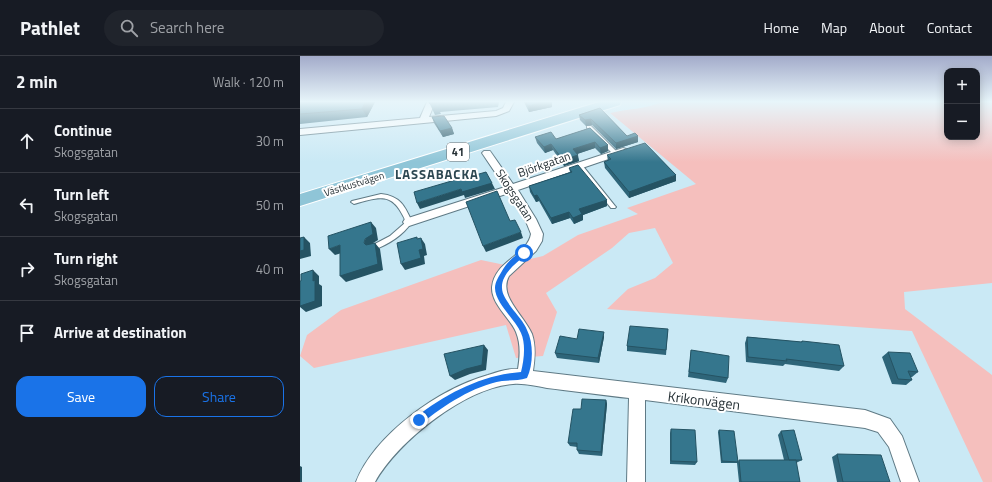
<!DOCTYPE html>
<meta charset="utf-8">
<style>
body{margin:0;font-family:"Titillium Web",sans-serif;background:#20242c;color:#f1f3f6}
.controls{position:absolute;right:12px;top:12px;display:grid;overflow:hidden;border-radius:8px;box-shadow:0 2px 10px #0003}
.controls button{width:36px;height:36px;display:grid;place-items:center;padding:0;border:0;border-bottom:1px solid #363941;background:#171b24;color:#f1f3f6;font:20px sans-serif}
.stop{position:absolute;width:12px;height:12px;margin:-9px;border:3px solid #1a73e8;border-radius:50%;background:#fff}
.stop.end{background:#1a73e8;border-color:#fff;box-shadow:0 1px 4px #0008}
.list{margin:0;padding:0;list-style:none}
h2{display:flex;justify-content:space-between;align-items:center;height:52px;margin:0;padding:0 16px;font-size:17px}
h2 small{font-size:13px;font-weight:400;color:#9ea1a6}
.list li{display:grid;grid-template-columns:26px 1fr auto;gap:12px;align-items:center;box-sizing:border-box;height:64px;padding:0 16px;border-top:1px solid #363941}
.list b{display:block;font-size:15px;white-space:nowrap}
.list p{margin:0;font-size:13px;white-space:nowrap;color:#9ea1a6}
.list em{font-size:13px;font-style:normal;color:#9ea1a6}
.actions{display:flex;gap:8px;padding:12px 16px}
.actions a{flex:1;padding:9px 0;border:1px solid #1a73e8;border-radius:12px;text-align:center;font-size:14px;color:#1a73e8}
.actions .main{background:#1a73e8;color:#fff}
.icon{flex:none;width:22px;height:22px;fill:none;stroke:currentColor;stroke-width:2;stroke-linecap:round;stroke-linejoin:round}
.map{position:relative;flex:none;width:692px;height:426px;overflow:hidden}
header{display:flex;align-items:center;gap:24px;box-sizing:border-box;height:56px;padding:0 20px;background:#171b24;border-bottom:1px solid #363941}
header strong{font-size:19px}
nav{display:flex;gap:22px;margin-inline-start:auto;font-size:14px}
.search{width:280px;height:36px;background:#20242c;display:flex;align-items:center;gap:10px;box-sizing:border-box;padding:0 14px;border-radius:22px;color:#9ea1a6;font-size:15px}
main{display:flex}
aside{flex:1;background:#171b24}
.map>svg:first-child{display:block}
.green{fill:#f5bfbd}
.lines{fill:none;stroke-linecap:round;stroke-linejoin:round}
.service-casing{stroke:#5f7a85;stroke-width:2}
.minor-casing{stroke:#5f7a85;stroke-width:2}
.primary-casing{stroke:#fff;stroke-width:2}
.service{fill:#fff;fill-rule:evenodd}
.minor{fill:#fff;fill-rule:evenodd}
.primary{fill:#8fc5d7;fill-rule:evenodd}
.wall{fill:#2e6579}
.shaded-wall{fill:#255363}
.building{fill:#35768d;stroke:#255363}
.route{fill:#1a73e8}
.labels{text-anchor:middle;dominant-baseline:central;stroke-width:4;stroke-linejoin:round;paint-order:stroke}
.far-street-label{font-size:10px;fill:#242f34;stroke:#fff}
.shield{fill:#fff;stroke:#666d71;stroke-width:1}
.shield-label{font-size:11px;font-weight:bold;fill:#242f34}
.street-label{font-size:12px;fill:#242f34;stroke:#fff}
.far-district-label{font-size:13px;font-weight:bold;letter-spacing:1px;fill:#2d4751;stroke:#fff}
.near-street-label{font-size:14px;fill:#242f34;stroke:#fff}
</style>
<header>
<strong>Pathlet</strong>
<div class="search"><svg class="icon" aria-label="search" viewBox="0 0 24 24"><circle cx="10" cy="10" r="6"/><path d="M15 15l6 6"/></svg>Search here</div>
<nav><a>Home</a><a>Map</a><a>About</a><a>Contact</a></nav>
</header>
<main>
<aside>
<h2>2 min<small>Walk · 120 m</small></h2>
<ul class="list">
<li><svg class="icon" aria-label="ahead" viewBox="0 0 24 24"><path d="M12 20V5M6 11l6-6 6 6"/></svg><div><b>Continue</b><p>Skogsgatan</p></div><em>30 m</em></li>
<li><svg class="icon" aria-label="left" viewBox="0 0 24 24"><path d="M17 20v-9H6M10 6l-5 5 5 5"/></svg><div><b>Turn left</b><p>Skogsgatan</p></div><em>50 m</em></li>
<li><svg class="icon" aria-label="right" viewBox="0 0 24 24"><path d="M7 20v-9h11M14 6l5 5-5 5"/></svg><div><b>Turn right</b><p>Skogsgatan</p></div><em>40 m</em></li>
<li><svg class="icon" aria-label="arrive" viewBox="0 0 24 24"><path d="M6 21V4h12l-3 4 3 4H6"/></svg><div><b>Arrive at destination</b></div></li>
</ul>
<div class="actions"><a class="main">Save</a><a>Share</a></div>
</aside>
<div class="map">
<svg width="692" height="426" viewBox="0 0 692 426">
<rect width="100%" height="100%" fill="#cae9f5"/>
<path class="green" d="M 362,46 L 647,46 L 647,81 L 677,81 L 677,46 L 692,46 L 692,227 L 604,236 L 605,253 L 692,319 L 692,426 L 683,426 L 612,275 L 307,253 L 328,233 L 355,222 L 373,207 L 355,172 L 329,177 L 312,192 L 246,237 L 257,256 L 243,300 L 216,302 L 206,269 L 14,312 L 0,300 L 7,279 L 41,254 L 181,204 L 205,209 L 243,200 L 278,179 L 338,158 L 327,152 L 396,128 L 310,57 C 327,53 346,53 362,46 Z"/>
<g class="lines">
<g class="service-casing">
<path id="service" d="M 287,70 L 291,70 L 318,97 L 318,99 L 314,99 L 287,72 Z
M 280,108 L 282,109 L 315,150 L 316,151 L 315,152 L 311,152 L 278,111 L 278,109 Z
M 81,138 C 100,140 105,150 112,166 C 103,179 88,189 73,194 L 71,194 L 70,192 L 71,190 L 90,180 L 106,166 C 93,136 82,140 54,148 L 51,146 L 52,145 Z"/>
</g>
<g class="minor-casing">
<path id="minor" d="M 127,46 L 135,46 L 129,61 L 196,55 L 203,52 L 206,46 L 214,46 L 209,55 L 196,60 L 0,79 L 0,73 L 120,62 Z
M 323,92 L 326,93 L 328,95 L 326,97 L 218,134 L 236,163 L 243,178 L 242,185 L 236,195 L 209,220 C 198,240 224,259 232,278 C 236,290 235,302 233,315 L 565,354 L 590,363 L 602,380 L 619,426 L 601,426 L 589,391 L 578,376 L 565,372 L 345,344 L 345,426 L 327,426 L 329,342 C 301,339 274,335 247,332 C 236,330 224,327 213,328 C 165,332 98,385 75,426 L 56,426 C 75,378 139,333 188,319 C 197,316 208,312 218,313 C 220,301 221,288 216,276 C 210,262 191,248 192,231 C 195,204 227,200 231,178 L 225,163 L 209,137 L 109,170 L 105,169 L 103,166 L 105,163 L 205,131 L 182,97 L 184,95 L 190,95 L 213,128 Z"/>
</g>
<g class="primary-casing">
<path id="primary" d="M 299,46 L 321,46 L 320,49 L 0,150 L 0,138 Z"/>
</g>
<use href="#service" class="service"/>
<use href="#minor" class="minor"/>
<use href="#primary" class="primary"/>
</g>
<path class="wall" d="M 0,46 L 75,46 L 67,61 L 0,68 Z
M 129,46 L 199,46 L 198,51 L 140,56 L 141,58 L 135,59 Z
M 224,46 L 252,46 L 252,51 L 229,56 Z
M 300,52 L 327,80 L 338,80 L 338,86 L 316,93 L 292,69 L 286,70 L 280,64 L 279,59 Z
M 132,61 L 152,72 L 154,78 L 143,81 L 134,67 Z
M 290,72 L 308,89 L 308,95 L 301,98 L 295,92 L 277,98 L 279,105 L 264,110 L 253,94 L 245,97 L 237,87 L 235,81 L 256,83 Z
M 307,99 L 376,125 L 329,142 L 305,112 L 304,106 L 308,105 Z
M 269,112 L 307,150 L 283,159 L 283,164 L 274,168 L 270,162 L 252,168 L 239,145 L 236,146 L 230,136 L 229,130 L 270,116 Z
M 368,273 L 366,299 L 327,295 L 327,290 Z
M 304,281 L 299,307 L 257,302 L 255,297 L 277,283 Z
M 447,281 L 501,286 L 502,285 L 544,310 L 539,315 L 485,308 L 483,310 L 446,306 L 445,287 Z
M 391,294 L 428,322 L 426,327 L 388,321 Z
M 588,296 L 618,316 L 612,321 L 610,321 L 612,324 L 606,329 L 592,328 L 582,301 Z
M 306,344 L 307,348 L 302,400 L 279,398 L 277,394 L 277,391 L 270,390 L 268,387 L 281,353 Z
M 371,373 L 397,406 L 395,409 L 370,408 L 370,377 Z
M 419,374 L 438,406 L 439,404 L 484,404 L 478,379 L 481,375 L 502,404 L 496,407 L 500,426 L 439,426 L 437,407 L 421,407 L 418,376 Z
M 537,398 L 590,426 L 537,426 L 532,401 Z"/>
<path class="shaded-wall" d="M 65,46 L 75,46 L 67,61 L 62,53 Z
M 244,46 L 252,46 L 252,51 L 229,56 L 228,50 Z
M 291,63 L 292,69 L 286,70 L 285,64 Z
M 152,72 L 154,78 L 143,81 L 140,75 Z
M 338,80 L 338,86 L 316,93 L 316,87 Z
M 295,86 L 295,92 L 274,99 L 273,93 Z
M 251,88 L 253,94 L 245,97 L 244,91 Z
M 308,89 L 308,95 L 301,98 L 300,92 Z
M 278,99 L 279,105 L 264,110 L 263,104 Z
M 376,119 L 376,125 L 329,142 L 329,136 Z
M 192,127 L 195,133 L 165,142 L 164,139 L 120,153 L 117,147 L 161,133 Z
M 237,139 L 239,145 L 236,146 L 234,140 Z
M 307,144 L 307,150 L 283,159 L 283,164 L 274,168 L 273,162 L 279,153 Z
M 269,156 L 270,162 L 252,168 L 251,162 Z
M 71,166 L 76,172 L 78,184 L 70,189 L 69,193 L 64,187 Z
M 221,176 L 223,182 L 186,196 L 183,190 Z
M 4,181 L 10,187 L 11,200 L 0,203 L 0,195 Z
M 121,182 L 125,188 L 127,199 L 124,200 L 125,208 L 105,214 L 101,208 L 119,194 Z
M 75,187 L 80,193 L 83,214 L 46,226 L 40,220 Z
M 40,189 L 45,196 L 35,199 L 29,193 Z
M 13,214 L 19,220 L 19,228 L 22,230 L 22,250 L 6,256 L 0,251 L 0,250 L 13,225 Z
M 304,276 L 304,281 L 299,307 L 298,302 Z
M 184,289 L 188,294 L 186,314 L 170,318 L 155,324 L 150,320 Z
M 306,344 L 307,348 L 302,400 L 301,396 Z
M 0,410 L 2,411 L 2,426 L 0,426 Z"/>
<path class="building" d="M 0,46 L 65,46 L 62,53 L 0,58 Z
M 129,46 L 136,46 L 137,47 L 130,48 Z
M 226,46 L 244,46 L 228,50 Z
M 300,52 L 327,80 L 335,77 L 338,80 L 316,87 L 291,63 L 285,64 L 279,59 Z
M 144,60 L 152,72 L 140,75 L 132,61 Z
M 290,72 L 308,89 L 300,92 L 295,86 L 273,93 L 278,99 L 263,104 L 251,88 L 244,91 L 235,81 L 251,76 L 256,83 Z
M 345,87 L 376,119 L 329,136 L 304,106 L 311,103 L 307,99 Z
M 278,109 L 307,144 L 279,153 L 282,158 L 273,162 L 269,156 L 251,162 L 237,139 L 234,140 L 229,130 L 272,116 L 269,112 Z
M 186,116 L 192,127 L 162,136 L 161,133 L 117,147 L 114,136 L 155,124 L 155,122 L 170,117 L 172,120 Z
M 197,135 L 210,165 L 215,164 L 221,176 L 183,190 L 166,146 Z
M 71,166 L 73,178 L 65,183 L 64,187 L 66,189 L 75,187 L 78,208 L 40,220 L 40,189 L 29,193 L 28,180 Z
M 4,181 L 4,194 L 0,195 L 0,182 Z
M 117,181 L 117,183 L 121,182 L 123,193 L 119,194 L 121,202 L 101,208 L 97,187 Z
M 13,214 L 13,225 L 15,224 L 15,245 L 0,250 L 0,225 L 1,225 L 1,218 Z
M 330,270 L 368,273 L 366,294 L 327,290 Z
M 279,273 L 304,276 L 298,302 L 255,297 L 260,280 L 277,283 Z
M 447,281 L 502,286 L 502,285 L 539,289 L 544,310 L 486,303 L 487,305 L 448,301 Z
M 184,289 L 182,309 L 166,313 L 150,320 L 144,298 Z
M 391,294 L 429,300 L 428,322 L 389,316 Z
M 588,296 L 610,297 L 618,316 L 608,315 L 612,324 L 598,323 Z
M 282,343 L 306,344 L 301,396 L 277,394 L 277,387 L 268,387 L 273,353 L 281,353 Z
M 371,373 L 395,374 L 397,406 L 371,405 Z
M 419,374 L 434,375 L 438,406 L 422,405 Z
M 494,374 L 502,404 L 489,404 L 481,375 Z
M 537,398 L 581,399 L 590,426 L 543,426 Z
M 439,404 L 496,404 L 500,426 L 441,426 Z"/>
<linearGradient id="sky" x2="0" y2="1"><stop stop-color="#a3abca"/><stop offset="0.43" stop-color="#e7f5fa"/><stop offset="1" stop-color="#e7f5fa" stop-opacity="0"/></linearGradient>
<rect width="692" height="106" fill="url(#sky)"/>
<path class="route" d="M 224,194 L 227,195 L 227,198 C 217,206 201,218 202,232 C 202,239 208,246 211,251 C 217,259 224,266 227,274 C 234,288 233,309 227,322 C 219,325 211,324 202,325 C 173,330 145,349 122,367 L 119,368 L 116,367 L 115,364 L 116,361 C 147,337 182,319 221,316 C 224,304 226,288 221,277 C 215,263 195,247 195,232 C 195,226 199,220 202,215 C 206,207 216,198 224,194 Z"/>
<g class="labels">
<g class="far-street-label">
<text transform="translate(54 128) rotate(-17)">Västkustvägen</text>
</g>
<rect class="shield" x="147" y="87" width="22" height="18" rx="3"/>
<g class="shield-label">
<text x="158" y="96">41</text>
</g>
<g class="street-label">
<text transform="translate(244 108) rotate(-19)">Björkgatan</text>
<text transform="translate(215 139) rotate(57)">Skogsgatan</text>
</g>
<g class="far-district-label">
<text x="137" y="118">LASSABACKA</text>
</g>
<g class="near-street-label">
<text transform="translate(404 344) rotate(7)">Krikonvägen</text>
</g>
</g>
</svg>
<div class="controls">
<button>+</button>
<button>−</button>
</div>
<div class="stop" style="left:224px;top:197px"></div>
<div class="stop end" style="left:119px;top:364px"></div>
</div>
</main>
